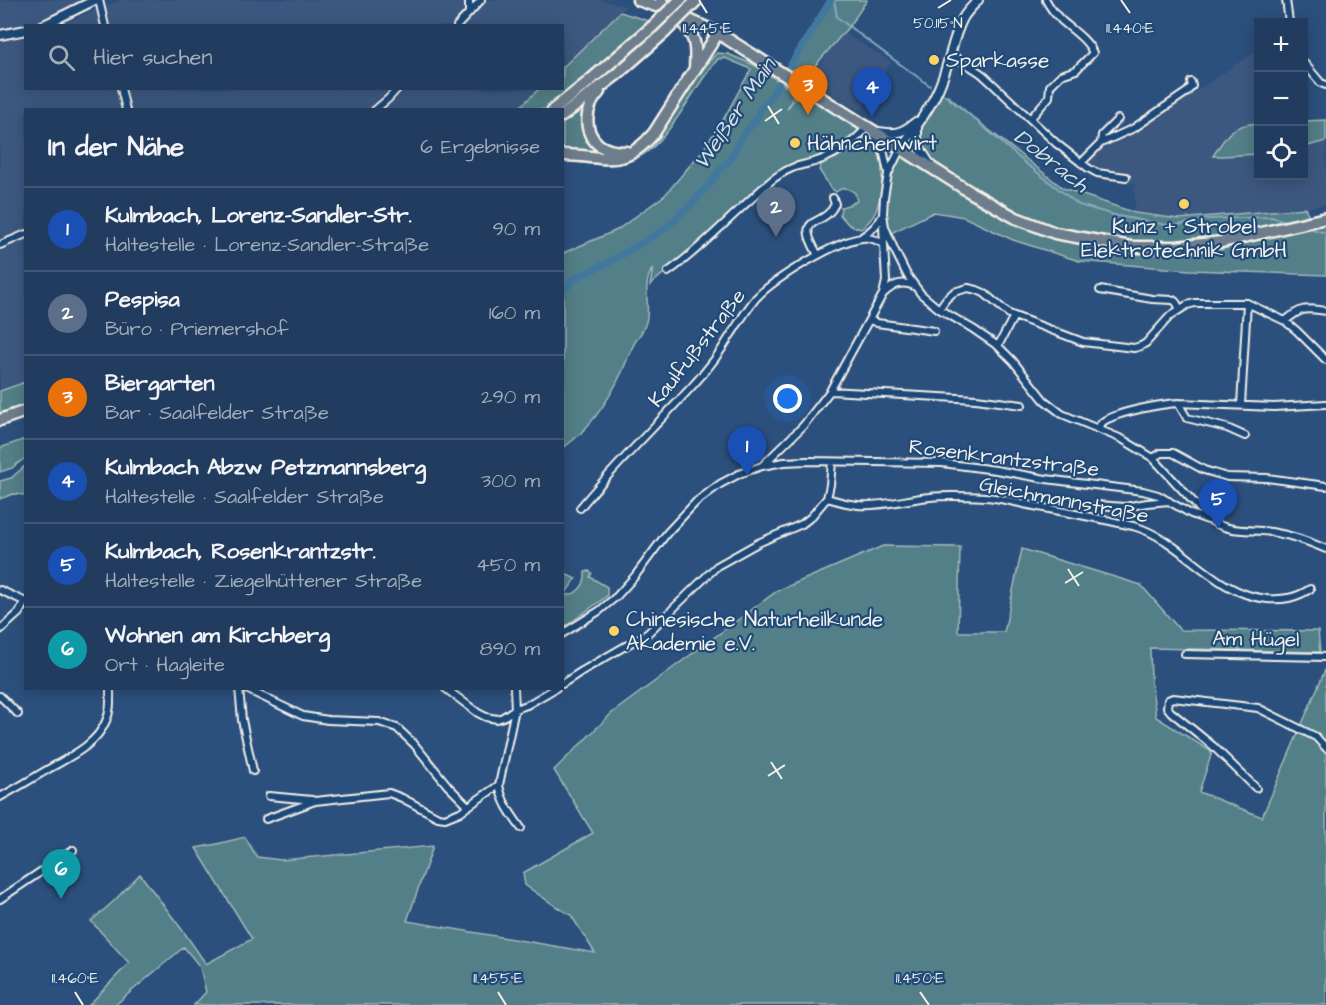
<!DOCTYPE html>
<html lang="de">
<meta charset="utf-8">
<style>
body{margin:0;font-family:"Architects Daughter",sans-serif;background:#2d4767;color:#f1f3f6}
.controls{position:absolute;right:18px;top:18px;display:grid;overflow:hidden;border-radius:0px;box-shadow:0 3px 15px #0003}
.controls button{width:54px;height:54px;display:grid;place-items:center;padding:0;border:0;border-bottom:2px solid #3e5673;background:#213c5e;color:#f1f3f6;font:30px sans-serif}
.you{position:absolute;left:788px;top:399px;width:21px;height:21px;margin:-15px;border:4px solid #fff;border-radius:50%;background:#1a73e8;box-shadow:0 0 0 9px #1a73e833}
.badge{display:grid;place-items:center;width:39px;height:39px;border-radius:50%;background:#bca0f2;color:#fff;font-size:20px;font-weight:700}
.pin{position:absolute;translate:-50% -50px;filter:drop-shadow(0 2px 3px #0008)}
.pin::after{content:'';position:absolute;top:32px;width:21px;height:18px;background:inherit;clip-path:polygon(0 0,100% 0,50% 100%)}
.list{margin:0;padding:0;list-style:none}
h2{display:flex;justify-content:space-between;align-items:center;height:78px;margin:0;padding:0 24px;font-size:26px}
h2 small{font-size:20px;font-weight:400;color:#a2adbc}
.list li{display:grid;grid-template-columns:39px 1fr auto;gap:18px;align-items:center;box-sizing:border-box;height:84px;padding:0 24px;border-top:2px solid #3e5673}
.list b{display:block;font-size:22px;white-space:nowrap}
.list p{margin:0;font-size:20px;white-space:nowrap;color:#a2adbc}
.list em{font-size:20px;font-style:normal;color:#a2adbc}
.icon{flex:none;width:33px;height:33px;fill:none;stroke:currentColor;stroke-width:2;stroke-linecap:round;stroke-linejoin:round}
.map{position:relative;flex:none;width:1326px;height:1005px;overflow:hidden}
.search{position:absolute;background:#213c5e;box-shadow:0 3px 15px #0003;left:24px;top:24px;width:540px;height:66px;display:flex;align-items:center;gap:15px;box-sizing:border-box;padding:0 21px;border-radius:0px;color:#a2adbc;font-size:22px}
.panel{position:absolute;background:#213c5e;box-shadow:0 3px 15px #0003;left:24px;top:108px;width:540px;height:582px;border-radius:0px}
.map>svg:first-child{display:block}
.built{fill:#3c5880}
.green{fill:#527f88;stroke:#a3b8b8;stroke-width:1.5}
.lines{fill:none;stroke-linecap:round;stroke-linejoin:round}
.stream{stroke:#89a8bc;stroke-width:2}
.canal{stroke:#42789e;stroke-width:7}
.minor-casing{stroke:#f4f1e8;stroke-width:10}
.tertiary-casing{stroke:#f4f1e8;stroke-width:12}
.primary-casing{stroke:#f4f1e8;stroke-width:15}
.trunk-casing{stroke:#f4f1e8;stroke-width:15}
.minor{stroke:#1f4a7a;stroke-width:6}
.tertiary{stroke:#1f4a7a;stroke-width:8}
.primary{stroke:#6d7d8c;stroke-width:10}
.trunk{stroke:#6d7d8c;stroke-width:10}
.trunk-bridge-casing{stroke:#f4f1e8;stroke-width:15;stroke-linecap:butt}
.trunk-bridge{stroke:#6d7d8c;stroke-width:10}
.ticks{fill:none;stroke:#f4f1e8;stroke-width:2}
.poi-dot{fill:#ffd166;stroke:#1f4a7a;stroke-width:2}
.labels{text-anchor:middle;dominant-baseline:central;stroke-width:4.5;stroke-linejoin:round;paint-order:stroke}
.poi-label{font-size:21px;fill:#f4f1e8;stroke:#1f4a7a;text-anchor:start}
.street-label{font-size:21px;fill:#f4f1e8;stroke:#1f4a7a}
.water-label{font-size:22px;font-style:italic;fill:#d9dfdd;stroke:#1f4a7a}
.ticks-label{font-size:15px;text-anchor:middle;fill:#f4f1e8;stroke:#1f4a7a;stroke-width:4.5;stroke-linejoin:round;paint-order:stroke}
</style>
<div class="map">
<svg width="1326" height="1005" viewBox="0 0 1326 1005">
<rect width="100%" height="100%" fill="#2c507d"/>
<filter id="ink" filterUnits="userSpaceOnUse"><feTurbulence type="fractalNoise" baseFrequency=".0167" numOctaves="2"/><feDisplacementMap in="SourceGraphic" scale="12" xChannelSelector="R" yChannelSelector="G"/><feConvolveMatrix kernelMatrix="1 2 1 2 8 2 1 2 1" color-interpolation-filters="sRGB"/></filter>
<g filter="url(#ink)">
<path class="built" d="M 0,0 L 85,0 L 45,20 L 0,32 Z
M 122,0 L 599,0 L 626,6 L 563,67 L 562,26 L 56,26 Z
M 842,32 L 891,62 L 861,110 L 850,106 L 813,81 L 818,68 Z
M 25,35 L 26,88 L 539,89 L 517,110 L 26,110 L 25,382 L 0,391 L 0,40 Z
M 1255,52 L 1258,61 L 1258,123 L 1249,124 L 1222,156 L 1258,154 L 1258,176 L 1304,176 L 1304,147 L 1326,141 L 1326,204 L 1305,208 L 1179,219 L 1135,213 L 1135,184 L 1101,180 L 1077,166 L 1096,149 L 1108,141 L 1127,135 L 1151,121 Z"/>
<path class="green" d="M 833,0 L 867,0 L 851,24 L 807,75 L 789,68 Z
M 620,12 L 649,21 L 639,30 L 640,32 L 548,109 L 517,110 L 539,89 L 562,88 L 563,67 Z
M 717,53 L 728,54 L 754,65 L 795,92 L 787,109 L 804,86 L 867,127 L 849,144 L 778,175 L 650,285 L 653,268 C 641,285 651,305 646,322 C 644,331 637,338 633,346 C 629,354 626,363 622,372 C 608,402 590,429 563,448 L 563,253 L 617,230 L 665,195 L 703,150 L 724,118 L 751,69 L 725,58 L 718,59 C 708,71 699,84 691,97 C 673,124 654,159 618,164 C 600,167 581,161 563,161 L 563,158 L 633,157 C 643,152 650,146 657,137 L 697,77 L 713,57 Z
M 938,90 L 1063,188 L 1135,213 L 1179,219 L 1305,208 L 1312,221 L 1326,218 L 1326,275 L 1190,270 L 1079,261 L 1013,240 L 964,217 L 934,212 L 889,234 L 883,214 L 888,174 L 901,148 L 929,164 L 917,144 L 922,117 Z
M 586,104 L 584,115 L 608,153 L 563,152 L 563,118 Z
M 1326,120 L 1326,141 L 1304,147 L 1304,121 Z
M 1258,123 L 1258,154 L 1222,156 L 1213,156 C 1227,134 1231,125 1258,123 Z
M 864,138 C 868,141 872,143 875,146 C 886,160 882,196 876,211 C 873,218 867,224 861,229 L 849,225 L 840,215 L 841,207 L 848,205 L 857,201 L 855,193 C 848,188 844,186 836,192 L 831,188 L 819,170 L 822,163 L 836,158 Z
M 25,382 L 25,407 L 0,415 L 0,391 Z
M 25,439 L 25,458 L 12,468 L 0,472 L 0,448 Z
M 25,466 L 25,495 L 13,494 L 0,499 L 0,481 L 11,478 Z
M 883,546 L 960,547 L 958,632 L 1004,632 L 1022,549 L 1141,585 L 1180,630 L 1318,631 L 1320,652 L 1150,648 L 1151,681 L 1156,717 L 1212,752 L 1199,792 L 1262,817 L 1326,668 L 1326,1005 L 194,1005 L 206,992 L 200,967 L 184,947 L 115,1005 L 89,1005 L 129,963 L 91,921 L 114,901 L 140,874 L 186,935 L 206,964 L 252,939 L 196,848 L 217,844 L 245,837 L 257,857 L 281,860 L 433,846 L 407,921 L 595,953 L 571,915 L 557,907 L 525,885 L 523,873 L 593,833 L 554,770 L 612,713 L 777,591 Z
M 589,571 L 592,573 L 590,577 L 607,587 L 607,596 L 563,628 L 563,573 L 576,579 L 564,595 C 577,596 586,585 585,572 Z"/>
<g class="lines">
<path class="stream" d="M 834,0 L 837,17 C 867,41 899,63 930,86
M 948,96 L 1024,162 L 1079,205 L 1118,216 L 1172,226 L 1209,219 L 1272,217 L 1289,222
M 1306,227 L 1326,233"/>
<path class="canal" d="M 562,292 L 575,278 L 606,264 L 654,236 L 673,222 L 682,212 L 696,200 L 701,193 L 711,183 L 720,169 L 730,160 L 743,135 L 755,121 L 761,108 L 768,101 L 831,0"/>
<g class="minor-casing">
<path id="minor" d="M 99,0 L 105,26
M 1286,0 L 1289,22
M 469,13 L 469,0
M 457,26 L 481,0
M 951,54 C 961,62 973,67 983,75 L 1057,144 L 1088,168 L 1097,173 L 1126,177
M 1304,63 L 1321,83 L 1326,85
M 121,88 L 126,110
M 375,110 L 388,99 L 398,88
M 1030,119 L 1049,97 L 1050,86 L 1061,75 L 1076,70 L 1093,53 C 1088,40 1072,30 1061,20 C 1055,14 1050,8 1046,0
M 873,133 L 883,149 L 888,173
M 1101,143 L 1102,135 L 1118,119
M 901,148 L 888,174 L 884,197 L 883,214 L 885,227 L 894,249 L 907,275 L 921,294 L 939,309 L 973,329 L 998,346 L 1013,361 L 1044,400 L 1062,414 L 1122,439 L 1153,458 L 1210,520 C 1228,533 1250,529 1271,532 C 1290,535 1308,541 1326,549
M 1081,163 L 1101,143 L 1134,128 L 1187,92 L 1192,86 L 1191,82
M 862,237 C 871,231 878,225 883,215
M 0,245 L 26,234
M 818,255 C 793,212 823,230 835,204 L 833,198
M 668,272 C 698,251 723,224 751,199 C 760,191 769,181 779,175 C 792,166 800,166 814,162 C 834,156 854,143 867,127
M 1100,290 L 1152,299 L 1173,300 L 1176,302 L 1180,309
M 883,294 C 893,285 901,280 914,286
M 939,309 L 946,299 L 954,292 L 968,288 L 977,290 L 984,293 L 1009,314 L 1083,342 L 1134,348 L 1141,346 L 1146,343 L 1170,316 L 1187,305 L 1195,303 L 1247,303 L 1285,321 L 1297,331 L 1326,360
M 870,320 L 877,323 L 934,331
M 1285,321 C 1302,307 1304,308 1326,311
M 998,346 L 1014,316
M 830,391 L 976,399 L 1022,405
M 1178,403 L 1187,418 L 1227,428 L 1245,436
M 1241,405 L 1247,303
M 1097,429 C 1099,426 1101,423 1104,421 C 1118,412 1160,404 1178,403 L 1274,407 L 1326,404
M 1153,458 L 1161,453 L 1173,453 L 1204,470 L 1227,477 L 1267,478 L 1326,486
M 762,466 L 784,462 L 806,461 L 942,463 L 996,470 L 1046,479 L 1143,491 L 1158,495 L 1191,514 L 1208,520
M 827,498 C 837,501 847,504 858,505 C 882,507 907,499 930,497 C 948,495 967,496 985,497 C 1003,498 1021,504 1039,507 C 1070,513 1102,519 1133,526 C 1184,540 1211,593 1267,599 C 1284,600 1296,598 1310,589
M 1097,505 L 1125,507 L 1147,503 L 1169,501
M 580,508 C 616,464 657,425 695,383 C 708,369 720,353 730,336 C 739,323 746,310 756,298 C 774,279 836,241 862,238 C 871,237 877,240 883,244
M 0,590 L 26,602
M 0,630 L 19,613 L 25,602
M 562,634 L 599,611 L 617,596 L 635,576 L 667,533 L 696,502 L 720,484 L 739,474 L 762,466 L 803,426 L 830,391 L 883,294 L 886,281 L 883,227
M 1185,654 L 1326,657
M 562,684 L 582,671 L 648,633 L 717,566 L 758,543 L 802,524 L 811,517 L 827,498 L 830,485 L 832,462
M 239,688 L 242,720 L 253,771
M 244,688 L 303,716 L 328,720 L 379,722 L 397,728 L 414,744 L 448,786 L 468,806
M 445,688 L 478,713 L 486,717 L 497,719 L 503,717 L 515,709 L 527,705 L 556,688
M 514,688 L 515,709 L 499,785 C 502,802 511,814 521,828
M 0,696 L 18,714
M 1256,788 L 1213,746 L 1171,712 L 1167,707 L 1168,700 L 1173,698 L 1258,708 L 1316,737 L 1326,748
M 269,796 L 312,800
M 0,797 C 15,789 30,780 45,771 C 67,758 96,746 106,721 C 111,711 110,700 110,688
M 266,819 L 315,801 L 389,793 L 402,798 L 438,817 L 445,818 L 460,812 L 499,785
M 0,899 L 73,850"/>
</g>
<g class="tertiary-casing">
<path id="tertiary" d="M 42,26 L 95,0
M 0,35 L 26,30
M 917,128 L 917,144 L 931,166
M 878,132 C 897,135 902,133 916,122
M 901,148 C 916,127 933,105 942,80 C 950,60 953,37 963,18 C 967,11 973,6 978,0"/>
</g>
<g class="primary-casing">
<path id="primary" d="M 638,0 L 665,9 L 718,33 L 970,192 L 1016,218 L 1055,233 L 1131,247 L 1176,247 L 1222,242 L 1326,218"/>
</g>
<g class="trunk-casing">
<path id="trunk" d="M 661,0 L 665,9
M 678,15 C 694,37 697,40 695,68
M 599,92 C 585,107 582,131 599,145 C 607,151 618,152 627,152
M 553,110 L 587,83 L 652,27
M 562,116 L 616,75 L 665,32
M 562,155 C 605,155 622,171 654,133 L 718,33
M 0,420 L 26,411"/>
</g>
<use href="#minor" class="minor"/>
<use href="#tertiary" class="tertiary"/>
<use href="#primary" class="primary"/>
<use href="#trunk" class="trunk"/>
<g class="trunk-bridge-casing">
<path id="trunk-bridge" d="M 652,27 L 680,0
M 665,32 L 697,0"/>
</g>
<use href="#trunk-bridge" class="trunk-bridge"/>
</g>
</g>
<path class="ticks" d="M 699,0 L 707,13M 1121,0 L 1130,13M 938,8 L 951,0M 768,106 L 779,124M 765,121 L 782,109M 1068,569 L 1079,586M 1065,583 L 1083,572M 771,762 L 782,779M 768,776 L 785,765M 75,992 L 83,1005M 498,992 L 506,1005M 920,992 L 929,1005"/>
<g class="poi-dot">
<circle cx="934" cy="60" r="6"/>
<circle cx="795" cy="143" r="6"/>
<circle cx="1184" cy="204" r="6"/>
<circle cx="614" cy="631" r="6"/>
</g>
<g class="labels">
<g class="poi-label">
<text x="946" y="60">Sparkasse</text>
<text x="807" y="143">Hähnchenwirt</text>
<text x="1184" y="226" text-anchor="middle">Kunz + Strobel<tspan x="1184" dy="24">Elektrotechnik GmbH</tspan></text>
<text x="626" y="619">Chinesische Naturheilkunde<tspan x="626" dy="24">Akademie e.V.</tspan></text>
</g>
<g class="street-label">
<text transform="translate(697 348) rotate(-52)">Kaulfußstraße</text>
<text transform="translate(1004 458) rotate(7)">Rosenkrantzstraße</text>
<text transform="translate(1064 500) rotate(11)">Gleichmannstraße</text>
<text transform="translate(1256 639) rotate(1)">Am Hügel</text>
</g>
<g class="water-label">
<text transform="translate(735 114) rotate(-56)">Weißer Main</text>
<text transform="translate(1051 161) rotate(38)">Dobrach</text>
</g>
</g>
<g class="ticks-label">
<text x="938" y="28">50.115°N</text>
<text x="707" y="33">11.445°E</text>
<text x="1130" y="33">11.440°E</text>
<text x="75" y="983">11.460°E</text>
<text x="498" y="983">11.455°E</text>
<text x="920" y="983">11.450°E</text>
</g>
</svg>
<div class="controls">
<button>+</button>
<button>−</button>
<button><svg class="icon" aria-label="locate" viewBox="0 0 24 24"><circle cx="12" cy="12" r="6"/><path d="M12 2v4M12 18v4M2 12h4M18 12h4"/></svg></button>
</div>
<div class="you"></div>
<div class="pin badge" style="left:747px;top:476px;background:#1a4fb4">1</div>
<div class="pin badge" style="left:776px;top:237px;background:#5c6f8a">2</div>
<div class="pin badge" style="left:808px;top:115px;background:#e8710a">3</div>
<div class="pin badge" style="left:872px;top:117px;background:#1a4fb4">4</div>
<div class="pin badge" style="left:1218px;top:529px;background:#1a4fb4">5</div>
<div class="pin badge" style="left:61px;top:899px;background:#0f9aa8">6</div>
<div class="search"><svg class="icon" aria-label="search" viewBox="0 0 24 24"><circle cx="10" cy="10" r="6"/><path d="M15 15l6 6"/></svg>Hier suchen</div>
<section class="panel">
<h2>In der Nähe<small>6 Ergebnisse</small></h2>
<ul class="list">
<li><span class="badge" style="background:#1a4fb4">1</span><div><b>Kulmbach, Lorenz-Sandler-Str.</b><p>Haltestelle · Lorenz-Sandler-Straße</p></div><em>90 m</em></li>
<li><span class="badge" style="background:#5c6f8a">2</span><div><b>Pespisa</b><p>Büro · Priemershof</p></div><em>160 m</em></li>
<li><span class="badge" style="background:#e8710a">3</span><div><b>Biergarten</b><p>Bar · Saalfelder Straße</p></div><em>290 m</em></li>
<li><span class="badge" style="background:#1a4fb4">4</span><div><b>Kulmbach Abzw Petzmannsberg</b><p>Haltestelle · Saalfelder Straße</p></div><em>300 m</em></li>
<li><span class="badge" style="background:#1a4fb4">5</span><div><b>Kulmbach, Rosenkrantzstr.</b><p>Haltestelle · Ziegelhüttener Straße</p></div><em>450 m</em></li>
<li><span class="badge" style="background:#0f9aa8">6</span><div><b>Wohnen am Kirchberg</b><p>Ort · Hagleite</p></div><em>890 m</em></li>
</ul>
</section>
</div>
